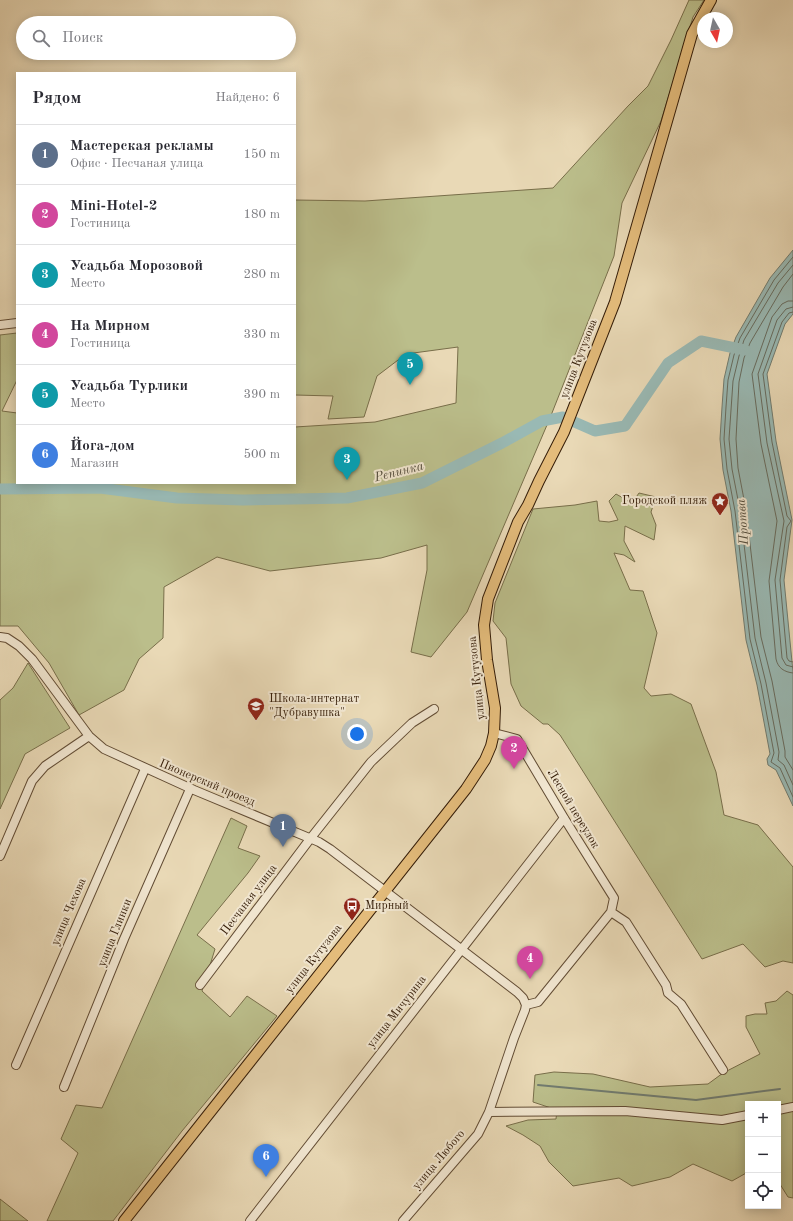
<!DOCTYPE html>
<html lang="ru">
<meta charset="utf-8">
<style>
body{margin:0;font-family:"Old Standard TT",serif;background:#f7f7f7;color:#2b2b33}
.controls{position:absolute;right:12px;bottom:12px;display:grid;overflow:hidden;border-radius:0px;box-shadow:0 2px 10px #0003}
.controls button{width:36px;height:36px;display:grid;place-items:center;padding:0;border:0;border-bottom:1px solid #e1e1e2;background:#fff;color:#2b2b33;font:20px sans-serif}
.compass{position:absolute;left:697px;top:12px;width:36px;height:36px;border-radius:50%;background:#fff;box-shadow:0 2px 10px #0003;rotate:171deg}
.you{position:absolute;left:357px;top:734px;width:14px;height:14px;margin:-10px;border:3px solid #fff;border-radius:50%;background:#1a73e8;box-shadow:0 0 0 6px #1a73e833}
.badge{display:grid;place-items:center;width:26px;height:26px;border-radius:50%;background:#8f2418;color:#fff;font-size:13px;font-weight:700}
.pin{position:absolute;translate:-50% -33px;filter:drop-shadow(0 1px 2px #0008)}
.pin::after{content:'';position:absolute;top:21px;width:14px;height:12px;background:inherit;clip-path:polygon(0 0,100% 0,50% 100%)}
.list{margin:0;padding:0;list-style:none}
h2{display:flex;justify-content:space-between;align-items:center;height:52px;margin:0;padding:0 16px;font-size:17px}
h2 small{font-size:13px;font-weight:400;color:#7c7c81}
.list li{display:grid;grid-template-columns:26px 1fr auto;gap:12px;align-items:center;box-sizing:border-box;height:60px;padding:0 16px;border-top:1px solid #e1e1e2}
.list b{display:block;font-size:15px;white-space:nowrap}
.list p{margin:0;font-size:13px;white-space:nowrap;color:#7c7c81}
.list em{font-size:13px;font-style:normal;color:#7c7c81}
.icon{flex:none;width:22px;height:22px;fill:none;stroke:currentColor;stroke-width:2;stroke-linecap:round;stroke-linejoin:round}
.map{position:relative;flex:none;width:793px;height:1221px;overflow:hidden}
.search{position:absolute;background:#fff;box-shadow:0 2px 10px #0003;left:16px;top:16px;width:280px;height:44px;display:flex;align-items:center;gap:10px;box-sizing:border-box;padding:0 14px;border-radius:22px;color:#7c7c81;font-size:15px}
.panel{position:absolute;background:#fff;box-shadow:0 2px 10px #0003;left:16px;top:72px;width:280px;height:412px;border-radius:0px}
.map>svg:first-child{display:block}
.green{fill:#bbbe8b;stroke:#786e4a}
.water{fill:#99b9b4;stroke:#717b6f}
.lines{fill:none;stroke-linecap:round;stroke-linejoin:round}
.shore{stroke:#676b5e;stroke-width:1}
.stream{stroke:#717b6f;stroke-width:2}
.river{stroke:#99b9b4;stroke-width:11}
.minor-casing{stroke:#624c34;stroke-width:10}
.major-casing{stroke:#351d08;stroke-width:12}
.minor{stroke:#f1e6d0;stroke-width:8}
.major{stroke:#e4bc7b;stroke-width:10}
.labels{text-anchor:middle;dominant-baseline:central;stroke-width:4;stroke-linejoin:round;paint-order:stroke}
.street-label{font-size:12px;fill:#351d08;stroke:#f1e6d0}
.poi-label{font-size:12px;fill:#351d08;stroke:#f1e6d0;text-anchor:start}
.water-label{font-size:13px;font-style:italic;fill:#534c3c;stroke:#f1e6d0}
</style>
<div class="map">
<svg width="793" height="1221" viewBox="0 0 793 1221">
<rect width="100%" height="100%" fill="#e9d9b6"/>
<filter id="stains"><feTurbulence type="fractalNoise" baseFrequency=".005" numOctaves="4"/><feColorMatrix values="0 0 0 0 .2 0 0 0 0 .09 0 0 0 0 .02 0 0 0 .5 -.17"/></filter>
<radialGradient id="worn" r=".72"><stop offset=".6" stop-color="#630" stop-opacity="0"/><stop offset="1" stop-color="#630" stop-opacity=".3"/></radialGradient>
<path class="green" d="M 689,0 L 704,0 L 693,17 L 661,121 L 622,203 L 614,256 L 550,418 L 467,612 L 431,657 L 411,652 L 427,570 L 427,545 L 381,558 L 270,571 L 217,557 L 164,587 L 163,638 L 139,659 L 124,690 L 79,715 L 49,663 L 18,626 L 0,626 L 0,335 L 17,333 L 17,380 L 2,411 L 17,413 L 17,483 L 295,483 L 295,427 L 375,422 L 456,403 L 458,347 L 406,354 L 377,376 L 364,417 L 328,419 L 333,396 L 295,395 L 295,200 L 365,201 L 553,188 L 628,106 L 648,86 L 671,40 Z
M 639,493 L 656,497 L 651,512 L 656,525 L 654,540 L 625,526 L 624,541 L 635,562 L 624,555 L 614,553 L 630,590 L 643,591 L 657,633 L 644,688 L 651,696 L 671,694 L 691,704 L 716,772 L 724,815 L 758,825 L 793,867 L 793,963 L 783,961 L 765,967 L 743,944 L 702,959 L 560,735 L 548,724 L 543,724 L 521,706 L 511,684 L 506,638 L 493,621 L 495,603 L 533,509 L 575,505 L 597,501 L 599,521 L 609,522 L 618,520 L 609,501 L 616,494 L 632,503 Z
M 28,663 L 70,728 L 25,754 L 0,809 L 0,700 L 13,688 Z
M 231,818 L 247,826 L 238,848 L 260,856 L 248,873 L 197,935 L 215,949 L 202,991 L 230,1017 L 247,996 L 277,1016 L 182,1131 L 113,1221 L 47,1221 L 78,1153 L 61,1139 L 76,1105 L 102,1108 Z
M 787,991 L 793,995 L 793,1198 L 788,1197 L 778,1181 L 778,1104 L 748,1104 L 748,1172 L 732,1181 L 693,1164 L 670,1177 L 632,1186 L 619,1178 L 573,1186 L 549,1162 L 540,1146 L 523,1135 L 506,1126 L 528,1120 L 556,1119 L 557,1110 L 533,1102 L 535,1075 L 554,1072 L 593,1074 L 650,1087 L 708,1084 L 723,1073 L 760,1054 L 746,1027 L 746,1016 L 755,1014 L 767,1014 L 765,1003 L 776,1001 Z
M 0,1199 L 28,1221 L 0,1221 Z"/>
<path class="water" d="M 793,250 L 793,314 L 785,324 L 767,374 L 776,441 L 792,520 L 784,580 L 793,672 L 793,806 L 776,770 L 768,765 L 767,759 L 770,754 L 757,685 L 746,640 L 731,511 L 723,470 L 720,439 L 722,407 L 724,379 L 730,353 L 736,337 L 770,278 Z"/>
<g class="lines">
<path class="shore" d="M 793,257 L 774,280 L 740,338 L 734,355 L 728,380 L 726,407 L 724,439 L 727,469 L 735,511 L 750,639 L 761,684 L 774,753 L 771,762 L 780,768 L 793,797
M 793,265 L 778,283 L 744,340 L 739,356 L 733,381 L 729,439 L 732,469 L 740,510 L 755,638 L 766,683 L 779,752 L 778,760 L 784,765 L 793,785
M 793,274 L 783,287 L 750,343 L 744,358 L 739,382 L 736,439 L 738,468 L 746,510 L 761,637 L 772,681 L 785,751 L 785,757 L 793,770
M 793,301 L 788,301 L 782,304 L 772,317 L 752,374 L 761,444 L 777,521 L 769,581 L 776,659 C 778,668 784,672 793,673
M 793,307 L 786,309 L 777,320 L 758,374 L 767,443 L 784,521 L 775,580 L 782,658 L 786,665 L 793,667
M 793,312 L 789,313 L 782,322 L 763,374 L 772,442 L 787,516 L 791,521 L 787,527 L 780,580 L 787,658 L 789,661 L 793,662"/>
<path class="stream" d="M 538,1085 L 696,1100 L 780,1089"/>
<path class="river" d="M 0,489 L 100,488 L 177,498 L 243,500 L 347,498 L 422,483 L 502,443 L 542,421 L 563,417 L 595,431 L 625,426 L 668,363 L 701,341 L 745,350"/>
<g class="minor-casing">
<path id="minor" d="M 0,325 L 17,323
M 0,637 L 7,638 L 19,646 L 32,659 L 89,736 L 104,749 L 194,790 L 319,842 L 330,849 L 517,992 L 523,998 L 526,1005 L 525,1010 L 514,1038 L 489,1112 L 478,1134 L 403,1221
M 494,733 L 517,739 L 564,818 L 614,898 L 611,912 L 538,1002 L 526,1005
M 0,856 L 32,781 L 45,766 L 89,736
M 611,912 L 626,922 L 666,985 L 668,993 L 681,1004 L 723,1070
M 200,985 L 310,839 L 371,762 L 412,723 L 434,709
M 16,1065 L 145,769
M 64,1087 L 124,939 L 190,789
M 778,1110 L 793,1107
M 489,1112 L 625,1111 L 722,1120 L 748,1115
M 250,1221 L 564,818"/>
</g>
<g class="major-casing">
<path id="major" d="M 124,1221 L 466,789 L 485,760 L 491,746 L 494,733 L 495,708 L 487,660 L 484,625 L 488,599 L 518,522 L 528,505 L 539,481 L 564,432 L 615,302 L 692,34 L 711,0"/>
</g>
<use href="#minor" class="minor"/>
<use href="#major" class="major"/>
</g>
<defs>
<g id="sight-pin" transform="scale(0.9)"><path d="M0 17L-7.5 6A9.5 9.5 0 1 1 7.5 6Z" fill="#8f2418" stroke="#f1e6d0"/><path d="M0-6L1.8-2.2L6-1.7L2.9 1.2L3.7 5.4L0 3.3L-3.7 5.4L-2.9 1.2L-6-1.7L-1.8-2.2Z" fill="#fff"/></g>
<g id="school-pin" transform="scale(0.9)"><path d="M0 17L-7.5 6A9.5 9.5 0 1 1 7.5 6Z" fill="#8f2418" stroke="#f1e6d0"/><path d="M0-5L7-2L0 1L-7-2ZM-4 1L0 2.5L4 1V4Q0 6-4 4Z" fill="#fff"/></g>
<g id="bus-pin" transform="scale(0.9)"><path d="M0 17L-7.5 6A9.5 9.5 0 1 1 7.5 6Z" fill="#8f2418" stroke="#f1e6d0"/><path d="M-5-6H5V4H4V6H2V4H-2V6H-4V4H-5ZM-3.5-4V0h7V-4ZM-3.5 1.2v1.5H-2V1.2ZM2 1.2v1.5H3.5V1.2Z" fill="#fff"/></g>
</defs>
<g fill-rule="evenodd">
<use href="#sight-pin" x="720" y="501"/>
<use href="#school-pin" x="256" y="706"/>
<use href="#bus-pin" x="352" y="906"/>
</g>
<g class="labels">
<g class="street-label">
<text transform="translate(579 359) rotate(-69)">улица Кутузова</text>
<text transform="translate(477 678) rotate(-96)">улица Кутузова</text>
<text transform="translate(207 783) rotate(23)">Пионерский проезд</text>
<text transform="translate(573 809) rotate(59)">Лесной переулок</text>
<text transform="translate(249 900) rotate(-53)">Песчаная улица</text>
<text transform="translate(69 912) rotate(-67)">улица Чехова</text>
<text transform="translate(115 933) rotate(-68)">улица Глинки</text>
<text transform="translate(314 959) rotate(-52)">улица Кутузова</text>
<text transform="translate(397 1012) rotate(-52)">улица Мичурина</text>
<text transform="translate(439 1160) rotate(-50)">улица Любого</text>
</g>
<g class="poi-label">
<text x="707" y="501" text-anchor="end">Городской пляж</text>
<text x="269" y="699">Школа-интернат<tspan x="269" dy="14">"Дубравушка"</tspan></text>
<text x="365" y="906">Мирный</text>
</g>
<g class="water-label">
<text transform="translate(399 472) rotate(-14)">Репинка</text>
<text transform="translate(743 522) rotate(-94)">Протва</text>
</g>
</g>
<rect width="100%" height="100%" filter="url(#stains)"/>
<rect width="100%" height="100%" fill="url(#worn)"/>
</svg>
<div class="controls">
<button>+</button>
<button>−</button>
<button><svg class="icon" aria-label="locate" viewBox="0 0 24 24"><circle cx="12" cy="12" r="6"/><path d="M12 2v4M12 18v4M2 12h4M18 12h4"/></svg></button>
</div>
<svg class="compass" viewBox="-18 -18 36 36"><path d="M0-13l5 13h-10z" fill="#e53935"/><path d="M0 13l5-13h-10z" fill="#7c7c81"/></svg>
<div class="you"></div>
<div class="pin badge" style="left:283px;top:847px;background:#5c6f8a">1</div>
<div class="pin badge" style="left:514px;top:769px;background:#d1479c">2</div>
<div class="pin badge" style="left:347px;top:480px;background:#0f9aa8">3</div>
<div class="pin badge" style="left:530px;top:979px;background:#d1479c">4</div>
<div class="pin badge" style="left:410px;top:385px;background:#0f9aa8">5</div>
<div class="pin badge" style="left:266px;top:1177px;background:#3f7fe0">6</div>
<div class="search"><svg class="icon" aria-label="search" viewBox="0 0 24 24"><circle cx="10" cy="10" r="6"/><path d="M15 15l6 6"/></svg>Поиск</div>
<section class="panel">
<h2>Рядом<small>Найдено: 6</small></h2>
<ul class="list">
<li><span class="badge" style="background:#5c6f8a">1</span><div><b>Мастерская рекламы</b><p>Офис · Песчаная улица</p></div><em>150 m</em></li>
<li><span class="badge" style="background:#d1479c">2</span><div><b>Mini-Hotel-2</b><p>Гостиница</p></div><em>180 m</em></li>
<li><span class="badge" style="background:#0f9aa8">3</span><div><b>Усадьба Морозовой</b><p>Место</p></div><em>280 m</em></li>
<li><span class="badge" style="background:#d1479c">4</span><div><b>На Мирном</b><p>Гостиница</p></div><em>330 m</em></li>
<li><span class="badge" style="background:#0f9aa8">5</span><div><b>Усадьба Турлики</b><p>Место</p></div><em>390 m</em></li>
<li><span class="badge" style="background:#3f7fe0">6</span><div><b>Йога-дом</b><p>Магазин</p></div><em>500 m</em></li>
</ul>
</section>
</div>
